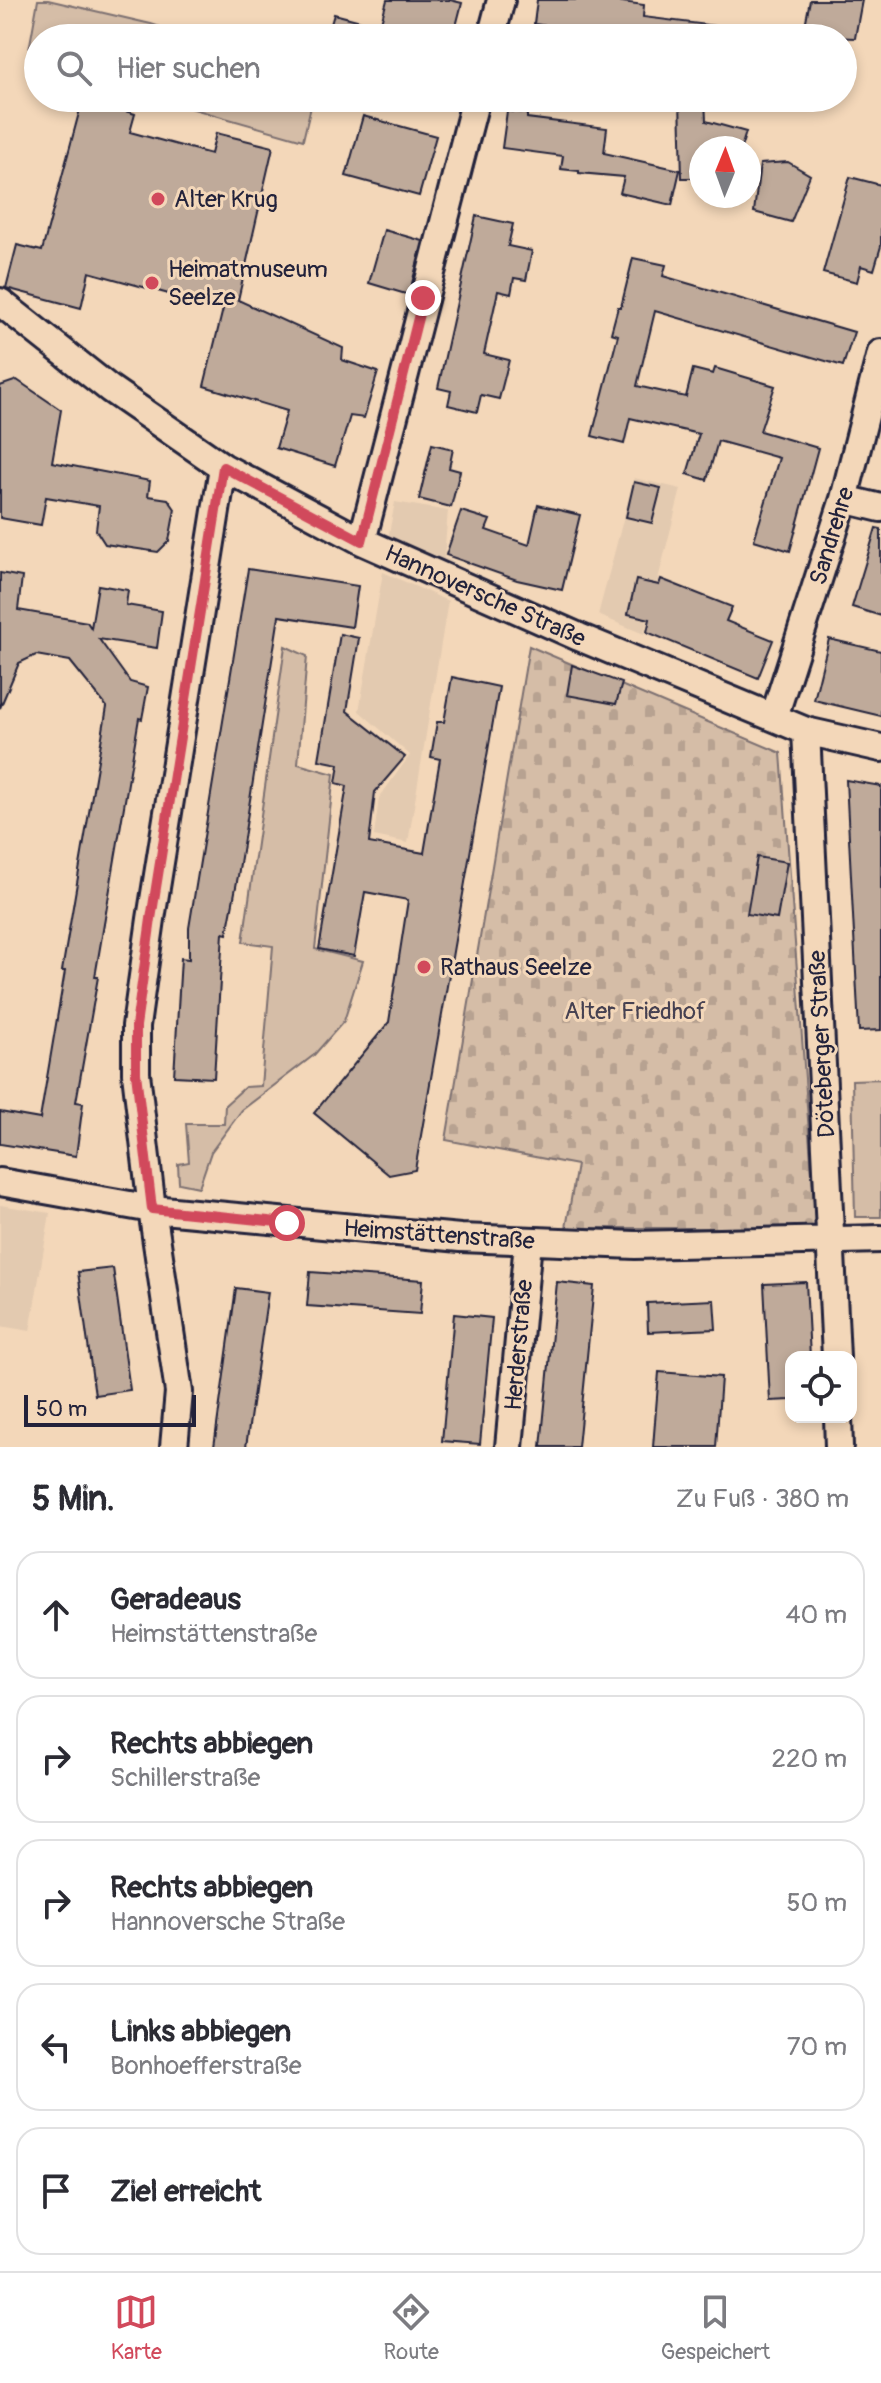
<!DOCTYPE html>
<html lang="de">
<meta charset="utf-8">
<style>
body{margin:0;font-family:Pangolin,sans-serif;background:#f2f2f3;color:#2b2b33}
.controls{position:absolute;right:24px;bottom:24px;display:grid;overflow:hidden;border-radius:16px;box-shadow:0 4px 12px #0003}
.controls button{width:72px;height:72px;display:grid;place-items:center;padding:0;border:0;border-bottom:2px solid #e1e1e2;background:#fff;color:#2b2b33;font:40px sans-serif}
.compass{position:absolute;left:689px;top:136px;width:72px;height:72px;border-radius:50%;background:#fff;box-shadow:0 4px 12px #0003;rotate:1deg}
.scale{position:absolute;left:24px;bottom:20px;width:172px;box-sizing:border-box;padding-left:8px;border:4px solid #22223b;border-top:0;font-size:22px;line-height:28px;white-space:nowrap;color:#22223b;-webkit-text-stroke:6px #f3d7b9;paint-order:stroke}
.stop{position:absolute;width:24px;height:24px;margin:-18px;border:6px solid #d1495b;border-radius:50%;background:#fff}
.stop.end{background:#d1495b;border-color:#fff;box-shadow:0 2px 8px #0008}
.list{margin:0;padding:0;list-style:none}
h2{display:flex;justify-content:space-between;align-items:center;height:104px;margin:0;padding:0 32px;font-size:34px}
h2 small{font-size:26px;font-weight:400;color:#7c7c81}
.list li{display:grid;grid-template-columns:52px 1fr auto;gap:24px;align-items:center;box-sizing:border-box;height:128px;margin:0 16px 16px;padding:0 16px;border:2px solid #e1e1e2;border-radius:24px}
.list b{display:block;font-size:30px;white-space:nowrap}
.list p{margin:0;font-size:26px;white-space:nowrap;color:#7c7c81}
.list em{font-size:26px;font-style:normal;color:#7c7c81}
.icon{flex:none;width:44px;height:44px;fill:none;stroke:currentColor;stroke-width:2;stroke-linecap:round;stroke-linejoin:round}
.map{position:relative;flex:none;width:881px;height:1447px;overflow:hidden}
.search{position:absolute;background:#fff;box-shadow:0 4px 12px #0003;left:24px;right:24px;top:24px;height:88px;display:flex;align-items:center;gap:20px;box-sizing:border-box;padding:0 28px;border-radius:44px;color:#7c7c81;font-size:30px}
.sheet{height:824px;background:#fff}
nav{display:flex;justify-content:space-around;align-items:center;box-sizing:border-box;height:112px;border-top:2px solid #e1e1e2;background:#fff;font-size:22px;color:#7c7c81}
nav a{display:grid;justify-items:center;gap:4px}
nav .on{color:#d1495b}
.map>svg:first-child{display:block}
.built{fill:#e3cab0}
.green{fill:#d5bda7;stroke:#7c7071;stroke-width:2}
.cemetery{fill:url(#cemetery-stones);stroke:#7c7071;stroke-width:2}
.building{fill:#bfaa9a;stroke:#22223b;stroke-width:2}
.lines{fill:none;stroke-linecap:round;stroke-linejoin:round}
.minor-casing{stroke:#22223b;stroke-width:32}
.minor{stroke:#f3d7b9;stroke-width:26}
.route{stroke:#d1495b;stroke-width:10}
.poi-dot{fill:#d1495b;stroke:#f3d7b9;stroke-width:3}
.labels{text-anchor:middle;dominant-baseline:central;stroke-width:6;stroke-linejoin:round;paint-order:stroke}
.poi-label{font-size:24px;fill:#22223b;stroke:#f3d7b9;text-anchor:start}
.street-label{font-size:24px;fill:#22223b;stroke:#f3d7b9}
.park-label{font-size:24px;fill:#464151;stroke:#f3d7b9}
</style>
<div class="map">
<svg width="881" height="1447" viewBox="0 0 881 1447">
<defs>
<pattern id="cemetery-stones" width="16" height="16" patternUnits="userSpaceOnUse" patternTransform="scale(2)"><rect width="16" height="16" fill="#d5bda7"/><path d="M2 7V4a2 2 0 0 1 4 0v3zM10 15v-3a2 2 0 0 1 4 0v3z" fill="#b7a291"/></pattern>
</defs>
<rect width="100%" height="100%" fill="#f3d7b9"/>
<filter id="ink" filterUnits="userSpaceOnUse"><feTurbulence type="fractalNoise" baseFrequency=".0125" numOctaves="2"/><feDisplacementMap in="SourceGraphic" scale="16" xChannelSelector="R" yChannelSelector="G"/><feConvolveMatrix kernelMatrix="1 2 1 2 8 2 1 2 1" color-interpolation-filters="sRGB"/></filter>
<g filter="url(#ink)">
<path class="built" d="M 634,478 L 681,489 L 644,634 L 598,615 Z
M 395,502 L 448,511 L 444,558 L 455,562 L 453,572 L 387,544 Z
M 383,572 L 448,601 L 408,843 L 374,836 L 379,798 L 410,755 L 359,711 Z
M 0,1205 L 50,1213 L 30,1331 L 0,1326 Z"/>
<path class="green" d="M 38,0 L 48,0 L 151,24 L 194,38 L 38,38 L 38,65 L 27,61 Z
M 155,98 L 313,98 L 303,140 Z
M 285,646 L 307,656 L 298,764 L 334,774 L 315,949 L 363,961 L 344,1021 L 314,1055 L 242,1110 L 211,1152 L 199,1187 L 179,1183 L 178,1164 L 189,1162 L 186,1124 L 224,1124 L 225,1105 L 245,1087 L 261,1086 L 273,946 L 243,942 Z
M 881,1079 L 881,1217 L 855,1217 L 852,1080 Z"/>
<path class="cemetery" d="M 529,646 L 781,753 L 816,1228 L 566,1228 L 577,1165 L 446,1140 Z"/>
<path class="building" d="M 387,0 L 450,0 L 462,3 L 453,38 L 355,38 L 329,31 L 334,14 L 380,26 Z
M 537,0 L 608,0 L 644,5 L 643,17 L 716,26 L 715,38 L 597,38 L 598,33 L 534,24 Z
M 810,0 L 862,0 L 855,38 L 803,36 Z
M 83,98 L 135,114 L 130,132 L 211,154 L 216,133 L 273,147 L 238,300 L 343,348 L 342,360 L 378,372 L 364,418 L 350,416 L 335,466 L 276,448 L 287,411 L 204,386 L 223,309 L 89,272 L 81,308 L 6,288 L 17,245 L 42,251 Z
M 680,98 L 705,98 L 706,121 L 746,132 L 741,148 L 729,148 L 707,142 L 707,148 L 701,148 L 701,178 L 682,178 Z
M 507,111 L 527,113 L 527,118 L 607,128 L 604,153 L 680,170 L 672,205 L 620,193 L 624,177 L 579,173 L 579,171 L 561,169 L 563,156 L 502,148 Z
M 363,116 L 436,136 L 419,196 L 346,176 Z
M 788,162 L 810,175 L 791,222 L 754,212 L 760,164 Z
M 850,177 L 881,185 L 881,246 L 874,270 L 861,266 L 857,282 L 823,273 Z
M 476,216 L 513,224 L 508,246 L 532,251 L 526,280 L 514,278 L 511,294 L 498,291 L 484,354 L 509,360 L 499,399 L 481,395 L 477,412 L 448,405 L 451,391 L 438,388 Z
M 384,230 L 423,241 L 409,295 L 369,283 Z
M 633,258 L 666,265 L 663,276 L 854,332 L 843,366 L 655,311 L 637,386 L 686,397 L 693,369 L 713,374 L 715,368 L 775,386 L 760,431 L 818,448 L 790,551 L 754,540 L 779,458 L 718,441 L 707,480 L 687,474 L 699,434 L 630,418 L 624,444 L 592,436 L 618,335 L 611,333 L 618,307 L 621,307 Z
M 17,380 L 61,410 L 52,462 L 150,481 L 148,496 L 168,499 L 175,509 L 169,541 L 158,552 L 105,544 L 96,530 L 99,506 L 46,497 L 41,525 L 0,518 L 0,386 Z
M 432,444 L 453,449 L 449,468 L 460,471 L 451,507 L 419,499 Z
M 634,482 L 661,488 L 652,523 L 626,517 Z
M 538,505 L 580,515 L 562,590 L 517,580 L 446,555 L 461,511 L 490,520 L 486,530 L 529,545 Z
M 876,528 L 881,529 L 881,616 L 852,607 Z
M 248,569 L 358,586 L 352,627 L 279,616 L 238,876 L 227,934 L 223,933 L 214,1078 L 174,1076 L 181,958 L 189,959 L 189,928 Z
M 0,573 L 22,577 L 18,610 L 87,622 L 91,628 L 98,585 L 128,590 L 126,605 L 162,611 L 157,648 L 99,639 L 130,682 L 148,687 L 142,719 L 139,718 L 95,977 L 98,977 L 76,1102 L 83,1103 L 76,1156 L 0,1144 L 0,1112 L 40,1119 L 65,971 L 62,971 L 107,707 L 70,661 L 36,655 L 19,663 L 0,708 Z
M 661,579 L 732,607 L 726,621 L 773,640 L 758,678 L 647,632 L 650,619 L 628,614 L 636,580 L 659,585 Z
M 340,634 L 359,638 L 347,711 L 405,757 L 375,792 L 369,843 L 424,853 L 440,759 L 431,757 L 437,722 L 444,722 L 452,677 L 499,687 L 415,1170 L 389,1175 L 314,1113 L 389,1022 L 408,900 L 365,892 L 354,956 L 319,949 L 347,786 L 336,783 L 339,764 L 319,760 Z
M 829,639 L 881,651 L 881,716 L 814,700 Z
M 572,665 L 622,683 L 616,704 L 567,695 Z
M 846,780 L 881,786 L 881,1030 L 859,1031 Z
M 757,857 L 787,862 L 777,919 L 747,914 Z
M 113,1268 L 130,1390 L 95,1395 L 78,1272 Z
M 310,1272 L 423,1280 L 420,1314 L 307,1306 Z
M 557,1282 L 594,1286 L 578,1447 L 541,1447 Z
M 806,1282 L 810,1357 L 791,1357 L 791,1400 L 770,1401 L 764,1284 Z
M 236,1288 L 268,1292 L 246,1447 L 214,1447 Z
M 714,1300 L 716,1329 L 648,1332 L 647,1303 Z
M 454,1314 L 492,1318 L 480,1444 L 442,1441 Z
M 659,1372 L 721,1377 L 716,1447 L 653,1447 Z"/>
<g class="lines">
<g class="minor-casing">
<path id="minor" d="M 491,38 L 501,0
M 0,302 L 110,389 L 223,467 L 362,541 L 579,637 L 806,731 L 881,748
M 844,499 L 881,508
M 362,541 L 476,98
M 774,717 L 844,499 L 881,353
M 806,731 L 836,1357
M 0,1182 L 152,1209 L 460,1238 L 635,1245 L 881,1239
M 838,1417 L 839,1447
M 174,1447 L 179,1392 L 152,1209 L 136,1073 L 136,1026 L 151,919 L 223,467
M 509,1447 L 528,1242"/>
</g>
<use href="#minor" class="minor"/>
</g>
</g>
<g class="lines" filter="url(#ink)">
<path class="route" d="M 287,1223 L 152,1209 L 136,1073 L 136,1026 L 151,919 L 223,467 L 362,541 L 423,298"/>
</g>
<g class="poi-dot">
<circle cx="158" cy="199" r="8"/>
<circle cx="152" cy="283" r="8"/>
<circle cx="424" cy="967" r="8"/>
</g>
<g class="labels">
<g class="poi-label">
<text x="174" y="199">Alter Krug</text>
<text x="168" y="269">Heimatmuseum<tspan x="168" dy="28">Seelze</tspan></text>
<text x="440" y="967">Rathaus Seelze</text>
</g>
<g class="street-label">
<text transform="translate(832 536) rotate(-73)">Sandrehre</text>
<text transform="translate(485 596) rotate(24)">Hannoversche Straße</text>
<text transform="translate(822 1044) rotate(-93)">Döteberger Straße</text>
<text transform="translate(439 1235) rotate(4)">Heimstättenstraße</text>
<text transform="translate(519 1345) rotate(-85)">Herderstraße</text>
</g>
<g class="park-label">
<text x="635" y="1011">Alter Friedhof</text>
</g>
</g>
</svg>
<div class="controls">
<button><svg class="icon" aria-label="locate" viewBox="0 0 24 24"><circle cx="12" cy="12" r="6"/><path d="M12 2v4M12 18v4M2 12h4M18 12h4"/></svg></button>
</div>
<svg class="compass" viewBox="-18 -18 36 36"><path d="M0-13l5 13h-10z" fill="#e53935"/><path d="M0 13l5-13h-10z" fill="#7c7c81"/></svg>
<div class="scale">50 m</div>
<div class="stop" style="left:287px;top:1223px"></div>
<div class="stop end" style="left:423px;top:298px"></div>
<div class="search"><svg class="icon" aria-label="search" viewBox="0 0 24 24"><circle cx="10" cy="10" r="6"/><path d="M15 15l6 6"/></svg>Hier suchen</div>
</div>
<section class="sheet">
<h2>5 Min.<small>Zu Fuß · 380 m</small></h2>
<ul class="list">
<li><svg class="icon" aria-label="ahead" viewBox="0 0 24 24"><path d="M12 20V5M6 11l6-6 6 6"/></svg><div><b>Geradeaus</b><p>Heimstättenstraße</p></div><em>40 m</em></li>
<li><svg class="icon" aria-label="right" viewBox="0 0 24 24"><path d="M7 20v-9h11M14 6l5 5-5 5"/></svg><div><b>Rechts abbiegen</b><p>Schillerstraße</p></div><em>220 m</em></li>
<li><svg class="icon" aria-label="right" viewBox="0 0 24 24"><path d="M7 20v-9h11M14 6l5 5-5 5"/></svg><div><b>Rechts abbiegen</b><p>Hannoversche Straße</p></div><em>50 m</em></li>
<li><svg class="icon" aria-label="left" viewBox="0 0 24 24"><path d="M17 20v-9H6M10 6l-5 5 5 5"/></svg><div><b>Links abbiegen</b><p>Bonhoefferstraße</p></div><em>70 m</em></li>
<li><svg class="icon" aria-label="arrive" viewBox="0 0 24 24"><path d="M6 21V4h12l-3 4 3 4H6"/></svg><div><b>Ziel erreicht</b></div></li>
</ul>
</section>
<nav>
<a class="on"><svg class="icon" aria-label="map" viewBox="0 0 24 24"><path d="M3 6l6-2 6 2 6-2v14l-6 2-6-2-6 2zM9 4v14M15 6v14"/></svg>Karte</a>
<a><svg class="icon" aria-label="directions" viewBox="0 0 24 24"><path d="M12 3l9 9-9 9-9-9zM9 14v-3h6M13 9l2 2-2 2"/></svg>Route</a>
<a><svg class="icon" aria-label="saved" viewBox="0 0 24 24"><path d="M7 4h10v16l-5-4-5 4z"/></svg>Gespeichert</a>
</nav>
